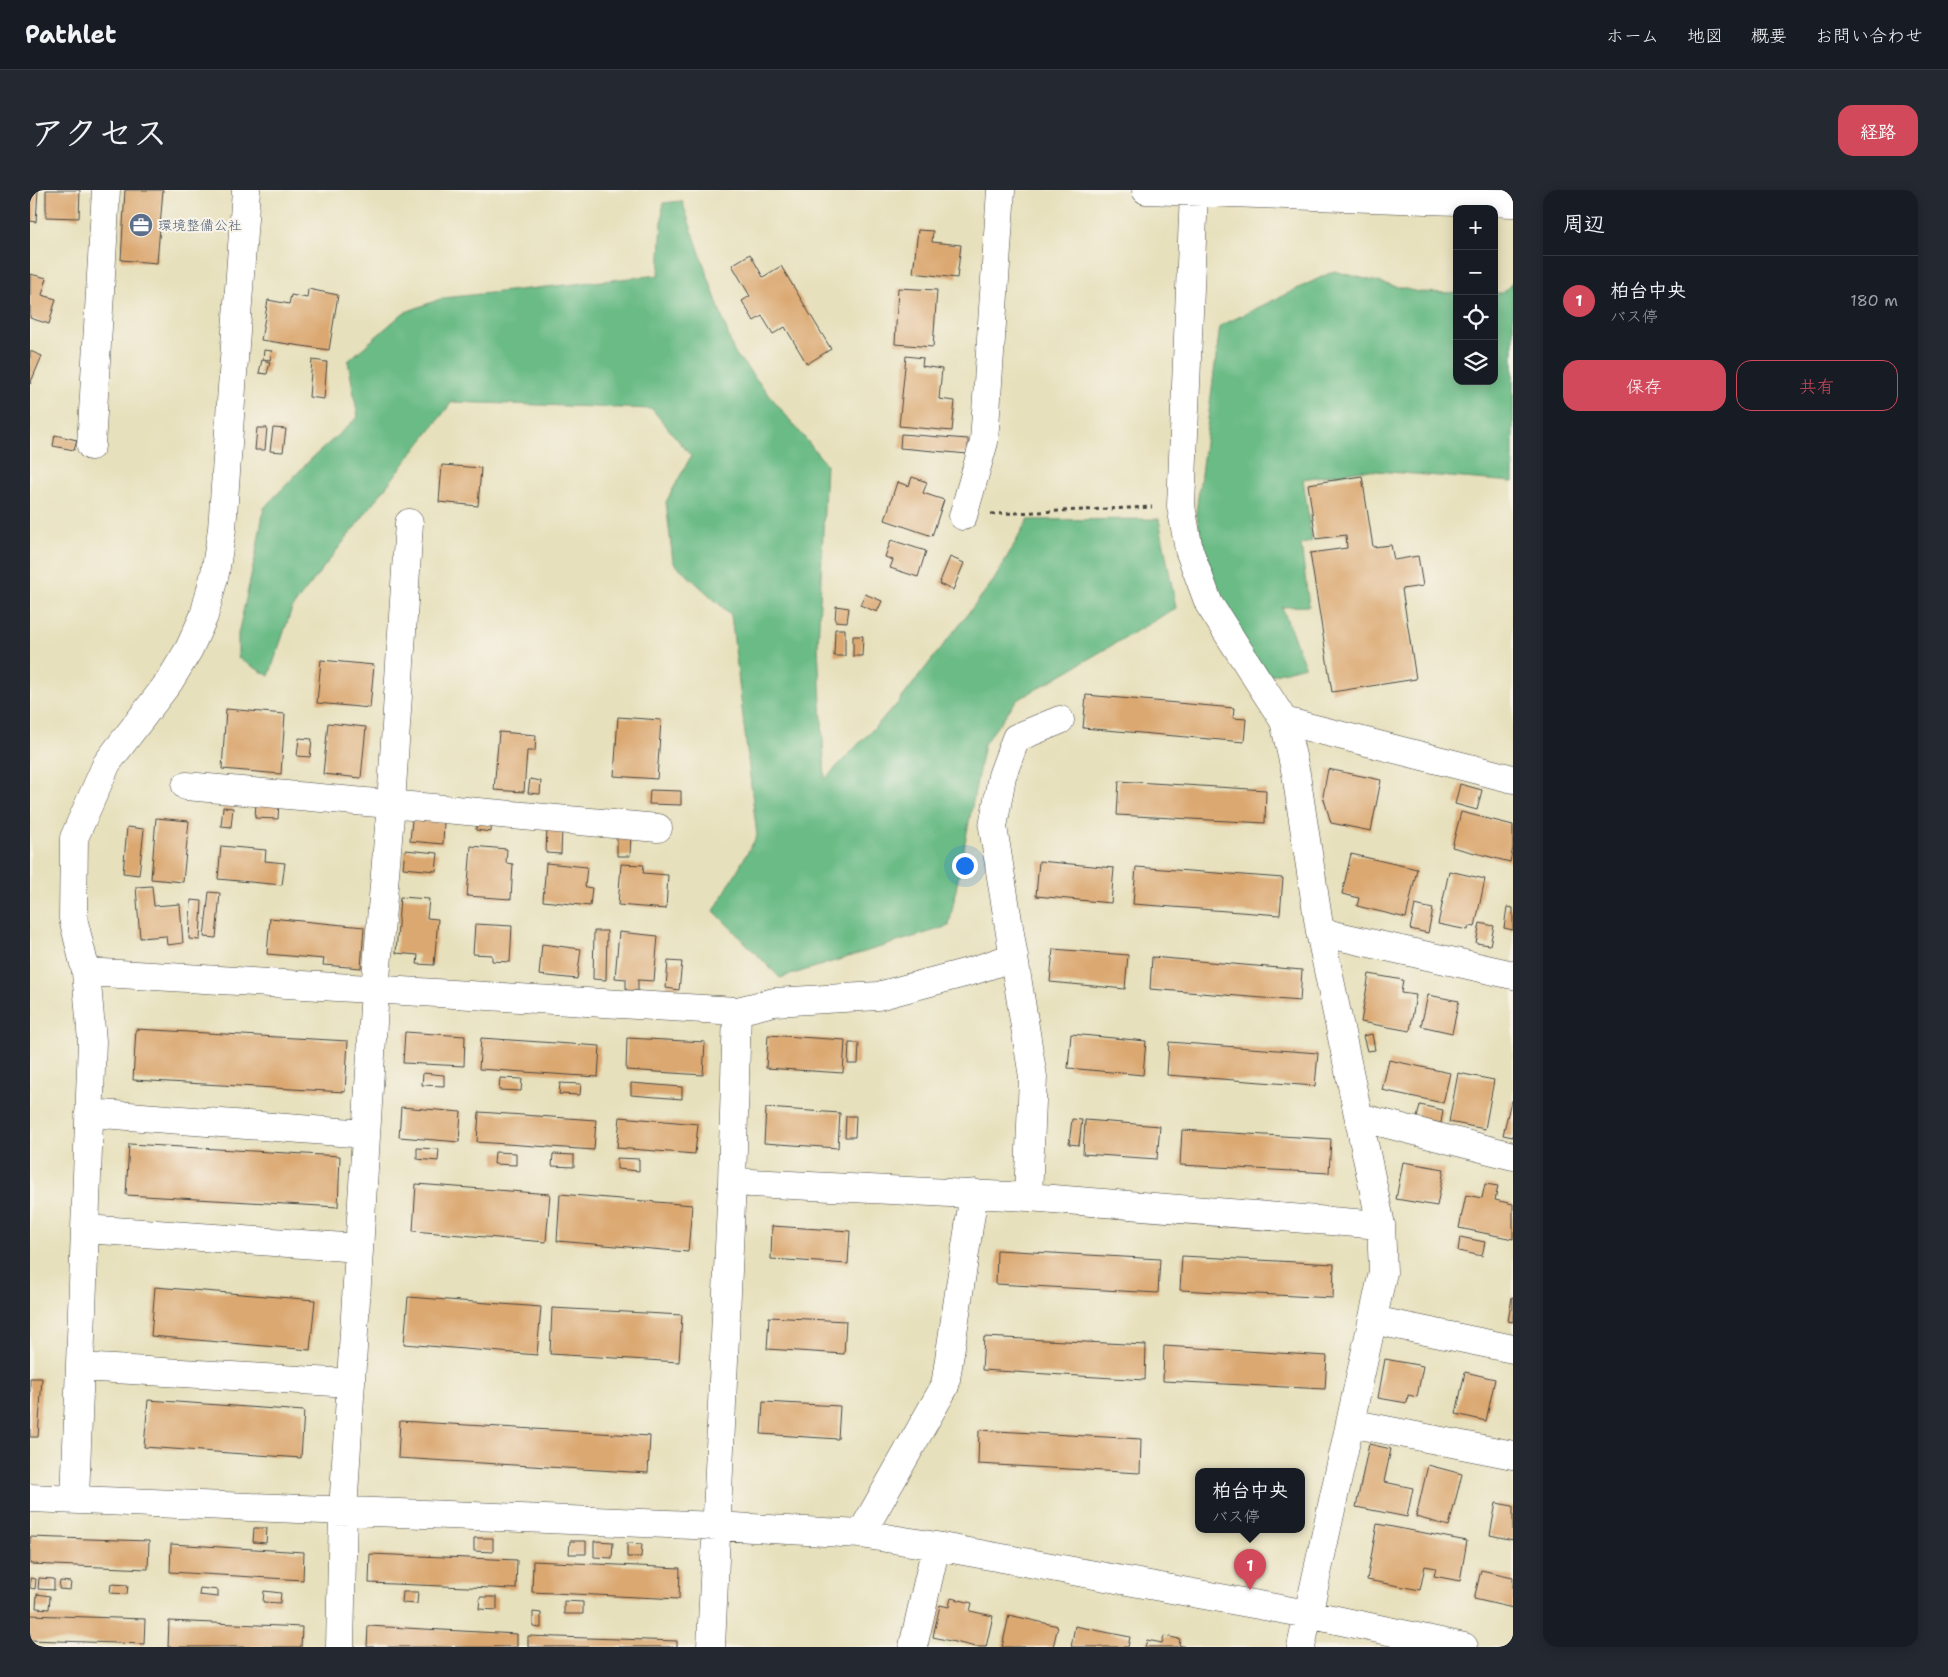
<!DOCTYPE html>
<html lang="ja">
<meta charset="utf-8">
<style>
body{margin:0;font-family:"Shantell Sans","Klee One",sans-serif;background:#242831;color:#f1f3f6}
.controls{position:absolute;right:15px;top:15px;display:grid;overflow:hidden;border-radius:10px;box-shadow:0 2px 12px #0003}
.controls button{width:45px;height:45px;display:grid;place-items:center;padding:0;border:0;border-bottom:1px solid #363941;background:#171b24;color:#f1f3f6;font:25px sans-serif}
.you{position:absolute;left:934px;top:675px;width:18px;height:18px;margin:-12px;border:4px solid #fff;border-radius:50%;background:#1a73e8;box-shadow:0 0 0 8px #1a73e833}
.badge{display:grid;place-items:center;width:32px;height:32px;border-radius:50%;background:#d1495b;color:#fff;font-size:16px;font-weight:700}
.pin{position:absolute;translate:-50% -41px;filter:drop-shadow(0 1px 2px #0008)}
.pin::after{content:'';position:absolute;top:26px;width:18px;height:15px;background:inherit;clip-path:polygon(0 0,100% 0,50% 100%)}
.popup{position:absolute;left:1165px;top:1278px;width:110px;height:65px;box-sizing:border-box;display:grid;place-content:center;border-radius:10px;background:#171b24;filter:drop-shadow(0 1px 4px #0005);font-size:16px;white-space:nowrap;color:#9ea1a6}
.popup b{font-size:19px;color:#f1f3f6}
.popup::after{content:'';position:absolute;left:50%;top:100%;margin-left:-10px;border:10px solid transparent;border-top-color:#171b24}
.list{margin:0;padding:0;list-style:none}
h2{display:flex;justify-content:space-between;align-items:center;height:65px;margin:0;padding:0 20px;font-size:21px}
h2 small{font-size:16px;font-weight:400;color:#9ea1a6}
.list li{display:grid;grid-template-columns:32px 1fr auto;gap:15px;align-items:center;box-sizing:border-box;height:90px;padding:0 20px;border-top:1px solid #363941}
.list b{display:block;font-size:19px;white-space:nowrap}
.list p{margin:0;font-size:16px;white-space:nowrap;color:#9ea1a6}
.list em{font-size:16px;font-style:normal;color:#9ea1a6}
.actions{display:flex;gap:10px;padding:15px 20px}
.actions a{flex:1;padding:11px 0;border:1px solid #d1495b;border-radius:15px;text-align:center;font-size:18px;color:#d1495b}
.actions .main{background:#d1495b;color:#fff}
.icon{flex:none;width:28px;height:28px;fill:none;stroke:currentColor;stroke-width:2;stroke-linecap:round;stroke-linejoin:round}
.map{position:relative;flex:none;width:1483px;height:1457px;overflow:hidden;border-radius:15px}
header{display:flex;align-items:center;gap:30px;box-sizing:border-box;height:70px;padding:0 25px;background:#171b24;border-bottom:1px solid #363941}
header strong{font-size:24px}
nav{display:flex;gap:28px;margin-inline-start:auto;font-size:18px}
.intro{display:flex;align-items:center;justify-content:space-between;box-sizing:border-box;height:120px;padding:0 30px}
h1{margin:0;font-size:35px}
.button{padding:12px 22px;border-radius:15px;background:#d1495b;color:#fff;font-size:18px;font-weight:700}
main{display:flex;gap:30px;padding:0 30px}
aside{flex:1;background:#171b24;border-radius:15px;box-shadow:0 2px 12px #0003}
.map>svg:first-child{display:block}
.forest{fill:#6bbb86;stroke:#4b7358}
.building{fill:#dba871}
.lines{fill:none;stroke-linecap:round;stroke-linejoin:round}
.minor-casing{stroke:#474641;stroke-width:29}
.path{stroke:#474641;stroke-width:3;stroke-dasharray:4 4;stroke-linecap:butt}
.minor{stroke:#fff;stroke-width:28}
.labels{text-anchor:middle;dominant-baseline:central;stroke-width:4;stroke-linejoin:round;paint-order:stroke}
.service-label{font-size:14px;fill:#4e5e75;stroke:#f7f3e8;text-anchor:start}
</style>
<header>
<strong>Pathlet</strong>
<nav><a>ホーム</a><a>地図</a><a>概要</a><a>お問い合わせ</a></nav>
</header>
<div class="intro"><h1>アクセス</h1><a class="button">経路</a></div>
<main>
<div class="map">
<svg width="1483" height="1457" viewBox="0 0 1483 1457">
<rect width="100%" height="100%" fill="#f7f3e8"/>
<filter id="ink" filterUnits="userSpaceOnUse"><feTurbulence type="fractalNoise" baseFrequency=".02" numOctaves="2"/><feDisplacementMap in="SourceGraphic" scale="10" xChannelSelector="R" yChannelSelector="G"/><feConvolveMatrix kernelMatrix="1 2 1 2 8 2 1 2 1" color-interpolation-filters="sRGB"/></filter>
<filter id="wash" filterUnits="userSpaceOnUse"><feTurbulence type="fractalNoise" baseFrequency=".0096" numOctaves="4" result="noise"/><feDisplacementMap in="SourceGraphic" scale="20" xChannelSelector="R" yChannelSelector="G"/><feGaussianBlur stdDeviation="1.12" result="paint"/><feColorMatrix in="noise" values="0 0 0 0 0 0 0 0 0 0 0 0 0 0 0 0 0 1.4 0 .05"/><feComposite in="paint" operator="in"/></filter>
<g filter="url(#wash)">
<rect width="100%" height="100%" fill="#e7e0bc"/>
<path class="forest" d="M 652,11 L 704,162 L 796,274 L 788,457 L 795,589 L 868,513 L 964,390 L 998,330 L 1129,329 L 1146,418 L 986,511 L 954,554 L 919,736 L 750,788 L 684,721 L 727,646 L 701,425 L 643,372 L 636,312 L 661,266 L 622,219 L 422,212 L 262,418 L 239,486 L 208,468 L 208,444 L 225,368 L 234,318 L 281,269 L 328,227 L 318,171 L 373,123 L 413,108 L 629,85 L 633,13 Z
M 1304,81 L 1388,102 L 1427,103 L 1427,191 L 1464,191 L 1464,103 L 1473,103 L 1483,92 L 1483,292 L 1334,280 L 1273,289 L 1282,351 L 1271,355 L 1279,416 L 1252,417 L 1275,476 L 1233,487 L 1186,410 L 1166,323 L 1190,136 Z"/>
<g id="blocks">
<path class="building" d="M 0,0 L 8,0 L 6,32 L 0,31 Z
M 16,0 L 50,0 L 49,28 L 16,27 Z
M 95,0 L 133,0 L 127,73 L 91,70 Z
M 888,40 L 903,41 L 902,52 L 931,55 L 927,88 L 883,83 Z
M 720,64 L 733,87 L 751,76 L 801,159 L 777,174 L 755,137 L 743,144 L 732,126 L 724,131 L 712,111 L 720,106 L 702,75 Z
M 0,84 L 17,88 L 12,105 L 26,109 L 19,134 L 0,128 Z
M 868,98 L 907,100 L 903,157 L 865,154 Z
M 278,99 L 308,105 L 299,160 L 231,150 L 238,110 L 259,114 L 261,105 L 277,108 Z
M 234,160 L 242,161 L 240,170 L 233,169 Z
M 0,161 L 12,166 L 0,194 Z
M 876,166 L 893,168 L 892,176 L 912,179 L 909,209 L 925,211 L 922,241 L 869,236 Z
M 232,170 L 240,172 L 237,184 L 229,183 Z
M 282,170 L 297,172 L 294,209 L 279,207 Z
M 227,238 L 237,238 L 235,260 L 225,260 Z
M 243,238 L 256,239 L 253,262 L 240,261 Z
M 871,244 L 938,249 L 938,264 L 870,258 Z
M 25,245 L 47,250 L 44,260 L 23,256 Z
M 412,275 L 451,278 L 448,316 L 409,312 Z
M 1332,286 L 1343,357 L 1361,355 L 1364,370 L 1388,366 L 1393,396 L 1372,399 L 1386,489 L 1302,502 L 1280,363 L 1317,358 L 1316,345 L 1286,349 L 1278,294 Z
M 882,287 L 897,292 L 893,303 L 914,310 L 902,346 L 855,330 L 867,292 L 879,296 Z
M 861,350 L 896,361 L 888,387 L 860,378 L 863,370 L 855,367 Z
M 920,367 L 934,373 L 923,400 L 909,394 Z
M 835,404 L 852,411 L 847,422 L 830,415 Z
M 806,416 L 819,418 L 817,432 L 805,431 Z
M 805,439 L 815,439 L 815,466 L 804,466 Z
M 823,446 L 833,446 L 832,466 L 823,466 Z
M 291,470 L 344,475 L 340,518 L 287,513 Z
M 1056,505 L 1204,518 L 1203,528 L 1216,529 L 1214,552 L 1053,538 Z
M 196,519 L 255,524 L 251,584 L 192,579 Z
M 588,527 L 631,530 L 627,589 L 584,586 Z
M 298,533 L 336,537 L 331,588 L 293,584 Z
M 469,542 L 506,545 L 505,561 L 497,561 L 494,602 L 464,600 Z
M 269,548 L 282,549 L 280,567 L 267,566 Z
M 1298,579 L 1351,590 L 1341,641 L 1301,633 L 1293,606 Z
M 500,589 L 511,591 L 510,604 L 498,603 Z
M 1089,591 L 1236,600 L 1235,633 L 1087,625 Z
M 1430,594 L 1452,600 L 1447,620 L 1425,614 Z
M 620,600 L 651,601 L 651,615 L 619,614 Z
M 226,611 L 249,612 L 248,629 L 225,628 Z
M 193,617 L 203,618 L 201,637 L 191,636 Z
M 1431,622 L 1483,635 L 1483,658 L 1480,672 L 1422,657 Z
M 126,628 L 159,631 L 153,692 L 121,689 Z
M 447,628 L 462,629 L 461,642 L 446,640 Z
M 382,630 L 414,632 L 413,654 L 380,651 Z
M 97,637 L 114,639 L 109,685 L 93,683 Z
M 517,638 L 532,639 L 531,664 L 516,663 Z
M 587,642 L 601,643 L 600,666 L 587,666 Z
M 191,656 L 236,660 L 235,671 L 255,673 L 252,695 L 188,689 Z
M 441,656 L 477,659 L 476,673 L 483,674 L 481,709 L 437,706 Z
M 375,660 L 408,663 L 406,681 L 373,678 Z
M 1321,664 L 1387,679 L 1376,728 L 1327,716 L 1329,708 L 1312,704 Z
M 1009,671 L 1084,678 L 1081,713 L 1006,706 Z
M 516,673 L 557,677 L 555,697 L 562,698 L 560,716 L 513,711 Z
M 591,674 L 614,675 L 613,683 L 638,685 L 636,719 L 588,715 Z
M 1106,677 L 1253,688 L 1250,725 L 1103,714 Z
M 1419,681 L 1455,689 L 1445,737 L 1439,736 L 1438,740 L 1408,734 Z
M 122,696 L 124,716 L 150,714 L 153,753 L 137,755 L 136,746 L 110,748 L 106,697 Z
M 179,702 L 190,703 L 186,748 L 174,747 Z
M 370,707 L 399,709 L 397,728 L 408,729 L 404,775 L 387,774 L 388,765 L 366,763 Z
M 161,710 L 172,711 L 170,750 L 159,749 Z
M 1385,715 L 1403,719 L 1398,743 L 1380,739 Z
M 1477,717 L 1483,718 L 1483,740 L 1474,738 Z
M 240,728 L 334,737 L 331,778 L 293,775 L 294,769 L 237,764 Z
M 1450,733 L 1464,736 L 1460,755 L 1446,753 Z
M 445,734 L 482,736 L 480,772 L 462,771 L 462,765 L 443,764 Z
M 564,741 L 577,741 L 576,790 L 563,789 Z
M 589,742 L 628,746 L 624,791 L 608,790 L 608,801 L 596,800 L 596,789 L 585,788 Z
M 512,754 L 551,759 L 547,789 L 509,785 Z
M 1023,759 L 1098,765 L 1095,799 L 1020,792 Z
M 1122,767 L 1272,780 L 1270,811 L 1120,799 Z
M 638,771 L 652,772 L 649,800 L 636,798 Z
M 1339,784 L 1373,790 L 1371,803 L 1386,805 L 1380,841 L 1331,832 Z
M 1398,805 L 1429,811 L 1422,843 L 1391,836 Z
M 106,839 L 318,851 L 315,902 L 103,890 Z
M 375,842 L 435,846 L 434,876 L 373,873 Z
M 1041,844 L 1116,851 L 1113,885 L 1038,878 Z
M 1342,844 L 1345,860 L 1337,861 L 1333,846 Z
M 738,845 L 815,850 L 813,883 L 736,878 Z
M 451,848 L 570,856 L 568,887 L 449,879 Z
M 597,848 L 675,852 L 673,885 L 596,880 Z
M 1139,852 L 1288,863 L 1285,896 L 1137,885 Z
M 819,853 L 829,853 L 828,874 L 818,874 Z
M 1359,870 L 1420,883 L 1413,913 L 1352,900 Z
M 393,883 L 414,885 L 414,896 L 392,895 Z
M 1428,883 L 1464,890 L 1455,939 L 1419,932 Z
M 470,888 L 492,889 L 491,901 L 469,900 Z
M 530,893 L 551,894 L 550,905 L 529,904 Z
M 601,893 L 652,897 L 652,909 L 601,905 Z
M 1481,911 L 1483,911 L 1483,947 L 1473,945 Z
M 1390,915 L 1413,920 L 1411,933 L 1387,928 Z
M 371,917 L 431,922 L 429,952 L 369,947 Z
M 736,918 L 810,923 L 808,958 L 734,953 Z
M 449,922 L 566,930 L 564,960 L 447,952 Z
M 816,926 L 826,926 L 825,947 L 815,947 Z
M 590,927 L 668,934 L 665,964 L 587,958 Z
M 1042,929 L 1052,930 L 1049,955 L 1039,954 Z
M 1055,930 L 1130,936 L 1127,969 L 1053,964 Z
M 1152,940 L 1301,949 L 1299,983 L 1150,975 Z
M 99,954 L 310,966 L 308,1017 L 96,1005 Z
M 387,958 L 409,959 L 408,971 L 387,969 Z
M 465,962 L 486,963 L 486,975 L 464,974 Z
M 523,964 L 544,965 L 544,977 L 522,976 Z
M 587,968 L 609,969 L 609,981 L 587,979 Z
M 1373,972 L 1414,979 L 1407,1016 L 1366,1009 Z
M 386,994 L 520,1004 L 516,1052 L 383,1041 Z
M 1455,994 L 1468,996 L 1465,1010 L 1483,1014 L 1483,1049 L 1429,1038 L 1436,1005 L 1452,1008 Z
M 530,1004 L 662,1015 L 658,1062 L 527,1051 Z
M 742,1036 L 820,1041 L 818,1074 L 741,1069 Z
M 1430,1047 L 1455,1052 L 1452,1066 L 1428,1061 Z
M 967,1060 L 1130,1069 L 1128,1103 L 966,1094 Z
M 1152,1066 L 1304,1074 L 1303,1108 L 1150,1100 Z
M 125,1097 L 285,1110 L 280,1160 L 121,1146 Z
M 378,1107 L 511,1117 L 507,1165 L 374,1154 Z
M 1482,1107 L 1483,1107 L 1483,1132 L 1478,1131 Z
M 522,1118 L 652,1125 L 649,1172 L 520,1164 Z
M 739,1127 L 816,1131 L 814,1164 L 737,1159 Z
M 954,1147 L 1116,1155 L 1115,1190 L 952,1180 Z
M 1134,1156 L 1297,1166 L 1295,1199 L 1133,1191 Z
M 1355,1169 L 1393,1176 L 1387,1207 L 1378,1205 L 1377,1213 L 1348,1208 Z
M 1435,1182 L 1465,1189 L 1456,1231 L 1426,1224 Z
M 0,1188 L 12,1188 L 8,1247 L 0,1247 Z
M 118,1210 L 274,1221 L 271,1268 L 114,1257 Z
M 733,1212 L 810,1216 L 808,1249 L 731,1244 Z
M 370,1231 L 620,1246 L 618,1283 L 368,1268 Z
M 949,1240 L 1111,1249 L 1110,1283 L 948,1274 Z
M 1339,1254 L 1361,1259 L 1354,1292 L 1383,1298 L 1377,1327 L 1326,1317 Z
M 1398,1275 L 1432,1284 L 1419,1336 L 1386,1327 Z
M 1466,1313 L 1483,1316 L 1483,1350 L 1460,1345 Z
M 1347,1334 L 1437,1351 L 1430,1391 L 1404,1386 L 1406,1378 L 1395,1376 L 1390,1400 L 1337,1390 Z
M 224,1338 L 237,1338 L 236,1353 L 223,1352 Z
M 0,1347 L 119,1351 L 118,1379 L 0,1374 Z
M 444,1348 L 463,1348 L 463,1362 L 444,1361 Z
M 540,1351 L 556,1351 L 556,1364 L 539,1364 Z
M 564,1351 L 583,1352 L 582,1368 L 564,1367 Z
M 597,1353 L 612,1354 L 611,1367 L 597,1367 Z
M 141,1354 L 274,1362 L 273,1390 L 140,1382 Z
M 340,1364 L 487,1370 L 486,1399 L 339,1393 Z
M 503,1371 L 650,1378 L 649,1409 L 502,1402 Z
M 1451,1380 L 1483,1387 L 1483,1418 L 1444,1409 Z
M 0,1388 L 6,1389 L 5,1399 L 0,1398 Z
M 9,1388 L 24,1389 L 24,1400 L 8,1399 Z
M 30,1391 L 41,1392 L 40,1400 L 29,1399 Z
M 81,1394 L 98,1395 L 97,1404 L 80,1403 Z
M 170,1398 L 188,1400 L 188,1407 L 169,1405 Z
M 234,1401 L 251,1403 L 250,1413 L 233,1412 Z
M 373,1402 L 388,1402 L 387,1414 L 372,1413 Z
M 7,1404 L 20,1406 L 19,1419 L 6,1418 Z
M 450,1407 L 467,1407 L 467,1420 L 449,1419 Z
M 921,1408 L 942,1413 L 940,1421 L 963,1426 L 956,1457 L 946,1457 L 903,1447 L 910,1415 L 919,1417 Z
M 534,1411 L 553,1412 L 553,1424 L 534,1424 Z
M 503,1422 L 511,1423 L 511,1438 L 503,1437 Z
M 0,1425 L 115,1429 L 114,1454 L 0,1450 Z
M 979,1425 L 1028,1436 L 1023,1457 L 972,1457 Z
M 139,1431 L 272,1437 L 271,1457 L 138,1457 Z
M 338,1436 L 487,1444 L 487,1457 L 337,1457 Z
M 1045,1436 L 1100,1447 L 1098,1457 L 1041,1457 Z
M 498,1446 L 647,1451 L 647,1457 L 498,1457 Z
M 1134,1446 L 1150,1449 L 1149,1455 L 1155,1457 L 1115,1457 L 1117,1450 L 1132,1453 Z"/>
</g>
</g>
<g filter="url(#ink)">
<use href="#blocks" fill-opacity="0" stroke="#474641" stroke-width="1"/>
<g class="lines">
<g class="minor-casing">
<path id="minor" d="M 1116,0 L 1483,13
M 1164,2 L 1151,316 L 1159,360 L 1179,414 L 1254,531 L 1266,584 L 1290,742 L 1351,1035 L 1353,1082 L 1271,1457
M 61,256 L 76,0
M 933,326 L 954,252 L 971,0
M 1254,531 L 1483,589
M 156,596 L 628,638
M 1290,742 L 1483,785
M 56,782 L 707,821 L 744,812 L 848,806 L 942,781 L 984,767
M 59,923 L 336,944
M 1329,927 L 1483,966
M 702,992 L 998,1007 L 1351,1035
M 998,1007 L 1003,887 L 963,637 L 972,586 L 986,548 L 1030,530
M 55,1039 L 329,1058
M 1343,1130 L 1483,1159
M 50,1177 L 321,1193
M 1320,1233 L 1483,1265
M 0,1308 L 687,1336 L 831,1344 L 906,1356 L 1278,1424 L 1434,1457
M 45,1309 L 62,851 L 56,782 L 43,728 L 44,648 L 77,573 L 139,492 L 159,459 L 174,426 L 185,383 L 192,339 L 216,0
M 831,1344 L 915,1196 L 944,1003
M 310,1457 L 313,1321 L 345,800 L 361,614 L 379,333
M 681,1457 L 702,992 L 707,821
M 883,1457 L 906,1356"/>
</g>
<path class="path" d="M 961,324 L 1122,317"/>
<use href="#minor" class="minor"/>
</g>
</g>
<defs>
<g id="office-disc" transform="scale(1.25)"><circle r="9.5" fill="#5c6f8a" stroke="#f7f3e8"/><path d="M-6-3h4V-5.5h4V-3h4V5H-6ZM-1-4.5V-3h2v-1.5ZM-6 0V1H6V0Z" fill="#fff"/></g>
</defs>
<g fill-rule="evenodd">
<use href="#office-disc" x="111" y="35"/>
</g>
<g class="labels">
<g class="service-label">
<text x="128" y="35">環境整備公社</text>
</g>
</g>
</svg>
<div class="controls">
<button>+</button>
<button>−</button>
<button><svg class="icon" aria-label="locate" viewBox="0 0 24 24"><circle cx="12" cy="12" r="6"/><path d="M12 2v4M12 18v4M2 12h4M18 12h4"/></svg></button>
<button><svg class="icon" aria-label="layers" viewBox="0 0 24 24"><path d="M12 4l9 5-9 5-9-5zM3 14l9 5 9-5"/></svg></button>
</div>
<div class="you"></div>
<div class="pin badge" style="left:1220px;top:1400px">1</div>
<div class="popup"><b>柏台中央</b>バス停</div>
</div>
<aside>
<h2>周辺<small></small></h2>
<ul class="list">
<li><span class="badge">1</span><div><b>柏台中央</b><p>バス停</p></div><em>180 m</em></li>
</ul>
<div class="actions"><a class="main">保存</a><a>共有</a></div>
</aside>
</main>
